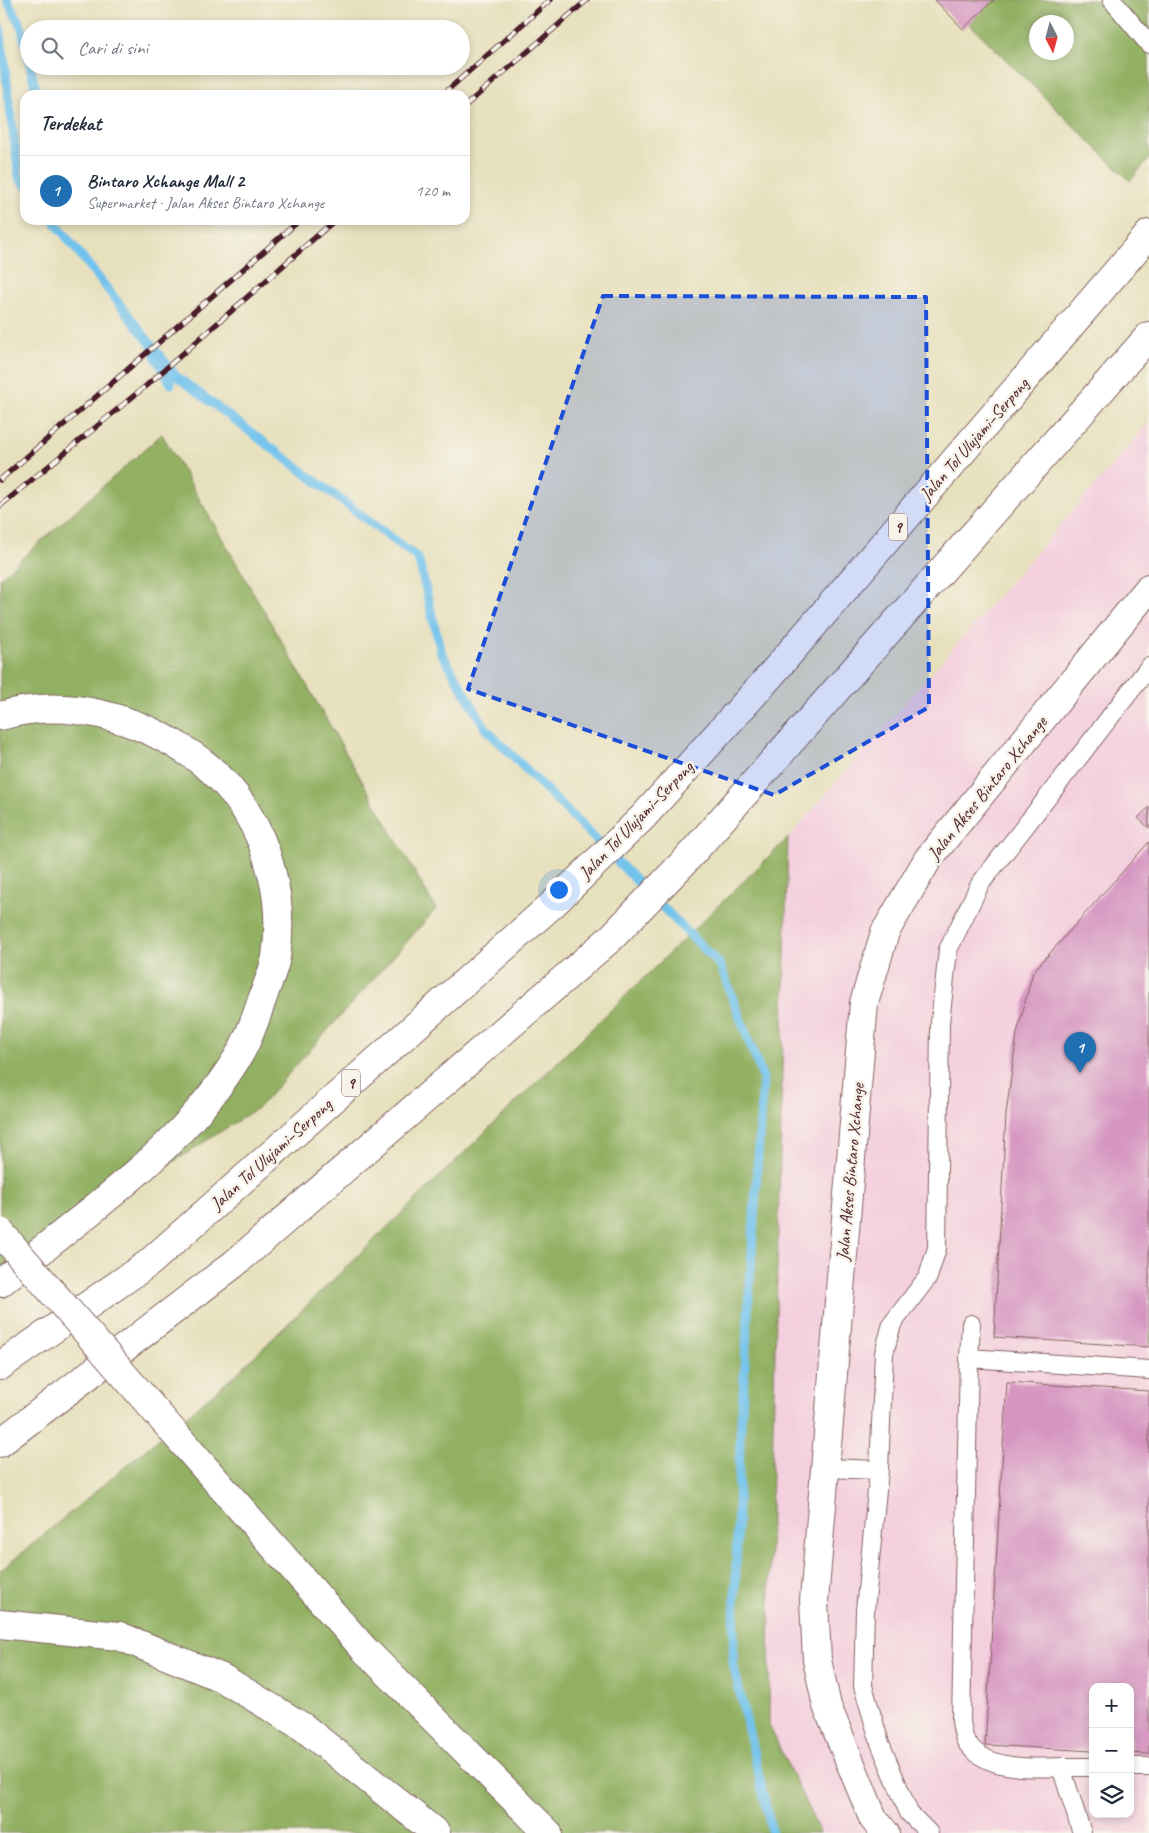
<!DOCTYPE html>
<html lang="id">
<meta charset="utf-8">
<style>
body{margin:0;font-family:Caveat,sans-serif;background:#f2f2f3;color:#1f2937}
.controls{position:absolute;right:15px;bottom:15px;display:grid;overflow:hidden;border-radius:10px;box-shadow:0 2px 8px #0003}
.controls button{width:45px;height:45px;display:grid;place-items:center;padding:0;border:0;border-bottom:1px solid #e0e1e3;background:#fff;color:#1f2937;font:25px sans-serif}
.compass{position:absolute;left:1029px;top:15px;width:45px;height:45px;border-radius:50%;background:#fff;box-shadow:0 2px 8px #0003;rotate:174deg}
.you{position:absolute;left:558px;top:889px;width:18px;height:18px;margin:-12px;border:4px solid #fff;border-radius:50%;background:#1a73e8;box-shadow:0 0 0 8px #1a73e833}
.badge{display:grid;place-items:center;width:32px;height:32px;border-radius:50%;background:#1f6fb2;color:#fff;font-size:16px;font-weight:700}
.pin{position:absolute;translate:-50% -41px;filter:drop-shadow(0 1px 2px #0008)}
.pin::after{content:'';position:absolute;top:26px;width:18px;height:15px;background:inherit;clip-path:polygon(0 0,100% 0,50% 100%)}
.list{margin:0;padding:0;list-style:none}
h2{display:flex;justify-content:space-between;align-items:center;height:65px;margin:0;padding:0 20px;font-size:21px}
h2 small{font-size:16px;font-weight:400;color:#747a83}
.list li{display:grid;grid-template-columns:32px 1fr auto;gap:15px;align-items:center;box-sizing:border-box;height:70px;padding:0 20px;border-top:1px solid #e0e1e3}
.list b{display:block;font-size:19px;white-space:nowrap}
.list p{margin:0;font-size:16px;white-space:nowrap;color:#747a83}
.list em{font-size:16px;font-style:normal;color:#747a83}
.icon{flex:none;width:28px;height:28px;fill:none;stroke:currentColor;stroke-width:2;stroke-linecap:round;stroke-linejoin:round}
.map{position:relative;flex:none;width:1149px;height:1833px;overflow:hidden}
.search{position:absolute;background:#fff;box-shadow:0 2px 8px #0003;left:20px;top:20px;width:450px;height:55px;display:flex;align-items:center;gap:12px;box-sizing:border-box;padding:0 18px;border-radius:28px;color:#747a83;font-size:19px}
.panel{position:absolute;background:#fff;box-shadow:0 2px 8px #0003;left:20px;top:90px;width:450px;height:135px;border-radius:15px}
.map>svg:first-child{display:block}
.built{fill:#f4cfde;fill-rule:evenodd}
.forest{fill:#92b062;stroke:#6e6846;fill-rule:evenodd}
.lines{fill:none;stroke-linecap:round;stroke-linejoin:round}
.stream{stroke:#71c2ec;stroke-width:9}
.building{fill:#d695c1}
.service-casing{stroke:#81635e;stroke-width:20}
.secondary-casing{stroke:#81635e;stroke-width:30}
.motorway-casing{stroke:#81635e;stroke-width:30}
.service{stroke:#fff;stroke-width:18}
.secondary{stroke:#fff;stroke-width:28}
.motorway{stroke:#fff;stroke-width:28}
.rail-casing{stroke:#4a1f2b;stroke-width:5.5}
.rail{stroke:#f7f3e8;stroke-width:4;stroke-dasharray:11;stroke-linecap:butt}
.motorway-bridge-casing{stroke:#81635e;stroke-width:30;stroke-linecap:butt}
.motorway-bridge{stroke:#fff;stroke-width:28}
.marked{fill:#1d4ed8;fill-opacity:0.2;stroke:#1d4ed8;stroke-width:4;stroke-dasharray:10 6;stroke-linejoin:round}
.labels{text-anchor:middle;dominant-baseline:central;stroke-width:5;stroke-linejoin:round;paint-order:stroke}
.shield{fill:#f7f3e8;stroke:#7e5f64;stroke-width:1}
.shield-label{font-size:16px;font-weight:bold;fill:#4a1f2b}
.street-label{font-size:18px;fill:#4a1f2b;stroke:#f7f3e8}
</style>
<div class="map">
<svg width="1149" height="1833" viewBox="0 0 1149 1833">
<rect width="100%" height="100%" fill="#f7f3e8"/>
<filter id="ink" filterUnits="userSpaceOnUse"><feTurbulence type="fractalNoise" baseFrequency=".02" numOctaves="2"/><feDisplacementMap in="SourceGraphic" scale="10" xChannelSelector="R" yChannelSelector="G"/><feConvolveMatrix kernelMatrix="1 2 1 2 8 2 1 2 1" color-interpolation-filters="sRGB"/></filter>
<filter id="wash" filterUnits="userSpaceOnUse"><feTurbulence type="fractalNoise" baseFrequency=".0096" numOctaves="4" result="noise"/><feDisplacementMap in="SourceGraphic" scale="20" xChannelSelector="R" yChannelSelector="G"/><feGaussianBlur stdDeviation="1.12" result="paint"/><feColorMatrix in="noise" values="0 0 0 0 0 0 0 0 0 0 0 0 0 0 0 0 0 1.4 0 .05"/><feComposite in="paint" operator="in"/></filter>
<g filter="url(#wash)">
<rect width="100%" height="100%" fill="#e7e0bd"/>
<path class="built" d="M 1149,423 L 1149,1833 L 820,1833 L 769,1725 L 770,1554 L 788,838 ZM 1093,1687 L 1130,1687 L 1130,1814 L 1093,1814 Z"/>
<path class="forest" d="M 945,0 L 1149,0 L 1149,159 L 1130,181 ZM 1036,22 L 1066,22 L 1066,52 L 1036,52 Z
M 162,434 L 436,909 L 259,1107 L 0,1273 L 0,578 Z
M 788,838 L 770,1554 L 769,1725 L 820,1833 L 0,1833 L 0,1571 L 234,1376 Z"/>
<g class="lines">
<path class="stream" d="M 7,0 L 21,26 L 29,59
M 0,28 L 19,178 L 25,185
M 30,66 L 37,95
M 53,220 L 176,376 L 418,558 L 441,652 L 486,729 L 720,965 L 763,1078 L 740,1439 L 733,1663 L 772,1833
M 155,356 L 171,384"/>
</g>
<g id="blocks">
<path class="building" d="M 935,0 L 994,0 L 963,29 Z
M 1149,807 L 1149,828 L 1138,818 Z
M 1149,842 L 1149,1347 L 994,1337 L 1006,1114 L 1017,1033 L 1033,972 Z
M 1007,1382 L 1149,1391 L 1149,1754 L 1130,1753 L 1130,1687 L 1093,1687 L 1093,1751 L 985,1745 Z"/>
</g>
</g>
<g filter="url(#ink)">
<use href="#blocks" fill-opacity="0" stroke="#81635e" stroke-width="1"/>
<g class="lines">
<g class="service-casing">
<path id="service" d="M 1112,0 L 1149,44
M 969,1358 L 971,1324
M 825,1468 L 879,1470
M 1061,1767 L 1093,1767
M 1130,1767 L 1149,1767
M 929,1833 L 909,1813 L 880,1743 L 863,1686 L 865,1611 L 879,1470 L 884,1353 L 892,1324 L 928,1277 L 937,1248 L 940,1023 L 948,950 L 980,884 L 1149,667
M 1082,1833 L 1061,1767 C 1031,1768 987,1771 967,1743 C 963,1738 962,1727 961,1721 L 969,1358 L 1149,1370"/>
</g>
<g class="secondary-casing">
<path id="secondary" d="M 885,1833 L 873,1818 L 827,1706 L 817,1660 L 814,1601 L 864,1003 L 885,932 L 928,859 L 1149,588"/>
</g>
<g class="motorway-casing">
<path id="motorway" d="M 0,716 C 67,696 139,718 195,757 C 235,785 261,827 272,874 C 279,901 280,929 276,957 C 274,969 268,982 264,994 C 257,1014 250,1037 239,1055 C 183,1149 84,1215 0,1283
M 0,1366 L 149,1263 L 554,903 L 643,817 L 770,676 L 1149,234
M 0,1443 L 234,1264 L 611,938 L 686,860 L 1149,336
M 183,1443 L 364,1649 L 548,1833
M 0,1624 L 119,1636 L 222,1678 L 303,1727 L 436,1833"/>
</g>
<use href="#service" class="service"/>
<use href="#secondary" class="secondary"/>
<use href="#motorway" class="motorway"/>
<g class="rail-casing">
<path id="rail" d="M 442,95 L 550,0
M 465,106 L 587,0
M 0,480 L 300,220
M 0,506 L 147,385 L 335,220"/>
</g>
<use href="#rail" class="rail"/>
<g class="motorway-bridge-casing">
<path id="motorway-bridge" d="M 0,1232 L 183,1443"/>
</g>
<use href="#motorway-bridge" class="motorway-bridge"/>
</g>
</g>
<path class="marked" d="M 603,296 L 926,297 L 929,707 L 774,795 L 468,689 Z"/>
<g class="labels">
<g class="shield">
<rect x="889" y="513.5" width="18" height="27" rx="4"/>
<rect x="342" y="1069.5" width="18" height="27" rx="4"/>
</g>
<g class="shield-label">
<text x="898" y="527">9</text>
<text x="351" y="1083">9</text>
</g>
<g class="street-label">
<text transform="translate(974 439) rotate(-49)">Jalan Tol Ulujami–Serpong</text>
<text transform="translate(987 788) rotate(-51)">Jalan Akses Bintaro Xchange</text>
<text transform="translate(636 820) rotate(-46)">Jalan Tol Ulujami–Serpong</text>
<text transform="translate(271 1154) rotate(-42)">Jalan Tol Ulujami–Serpong</text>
<text transform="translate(850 1172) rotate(-85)">Jalan Akses Bintaro Xchange</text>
</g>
</g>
</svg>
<div class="controls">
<button>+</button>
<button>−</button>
<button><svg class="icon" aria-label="layers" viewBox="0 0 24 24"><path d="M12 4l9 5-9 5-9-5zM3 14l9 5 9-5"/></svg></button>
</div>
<svg class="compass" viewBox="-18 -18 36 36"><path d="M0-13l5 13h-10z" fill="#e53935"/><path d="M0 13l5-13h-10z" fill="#747a83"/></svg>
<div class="you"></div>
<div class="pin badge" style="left:1080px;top:1073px">1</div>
<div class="search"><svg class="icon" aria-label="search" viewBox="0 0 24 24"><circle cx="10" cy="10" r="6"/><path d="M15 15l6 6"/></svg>Cari di sini</div>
<section class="panel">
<h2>Terdekat<small></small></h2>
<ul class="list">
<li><span class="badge">1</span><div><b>Bintaro Xchange Mall 2</b><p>Supermarket · Jalan Akses Bintaro Xchange</p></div><em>120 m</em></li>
</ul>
</section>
</div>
